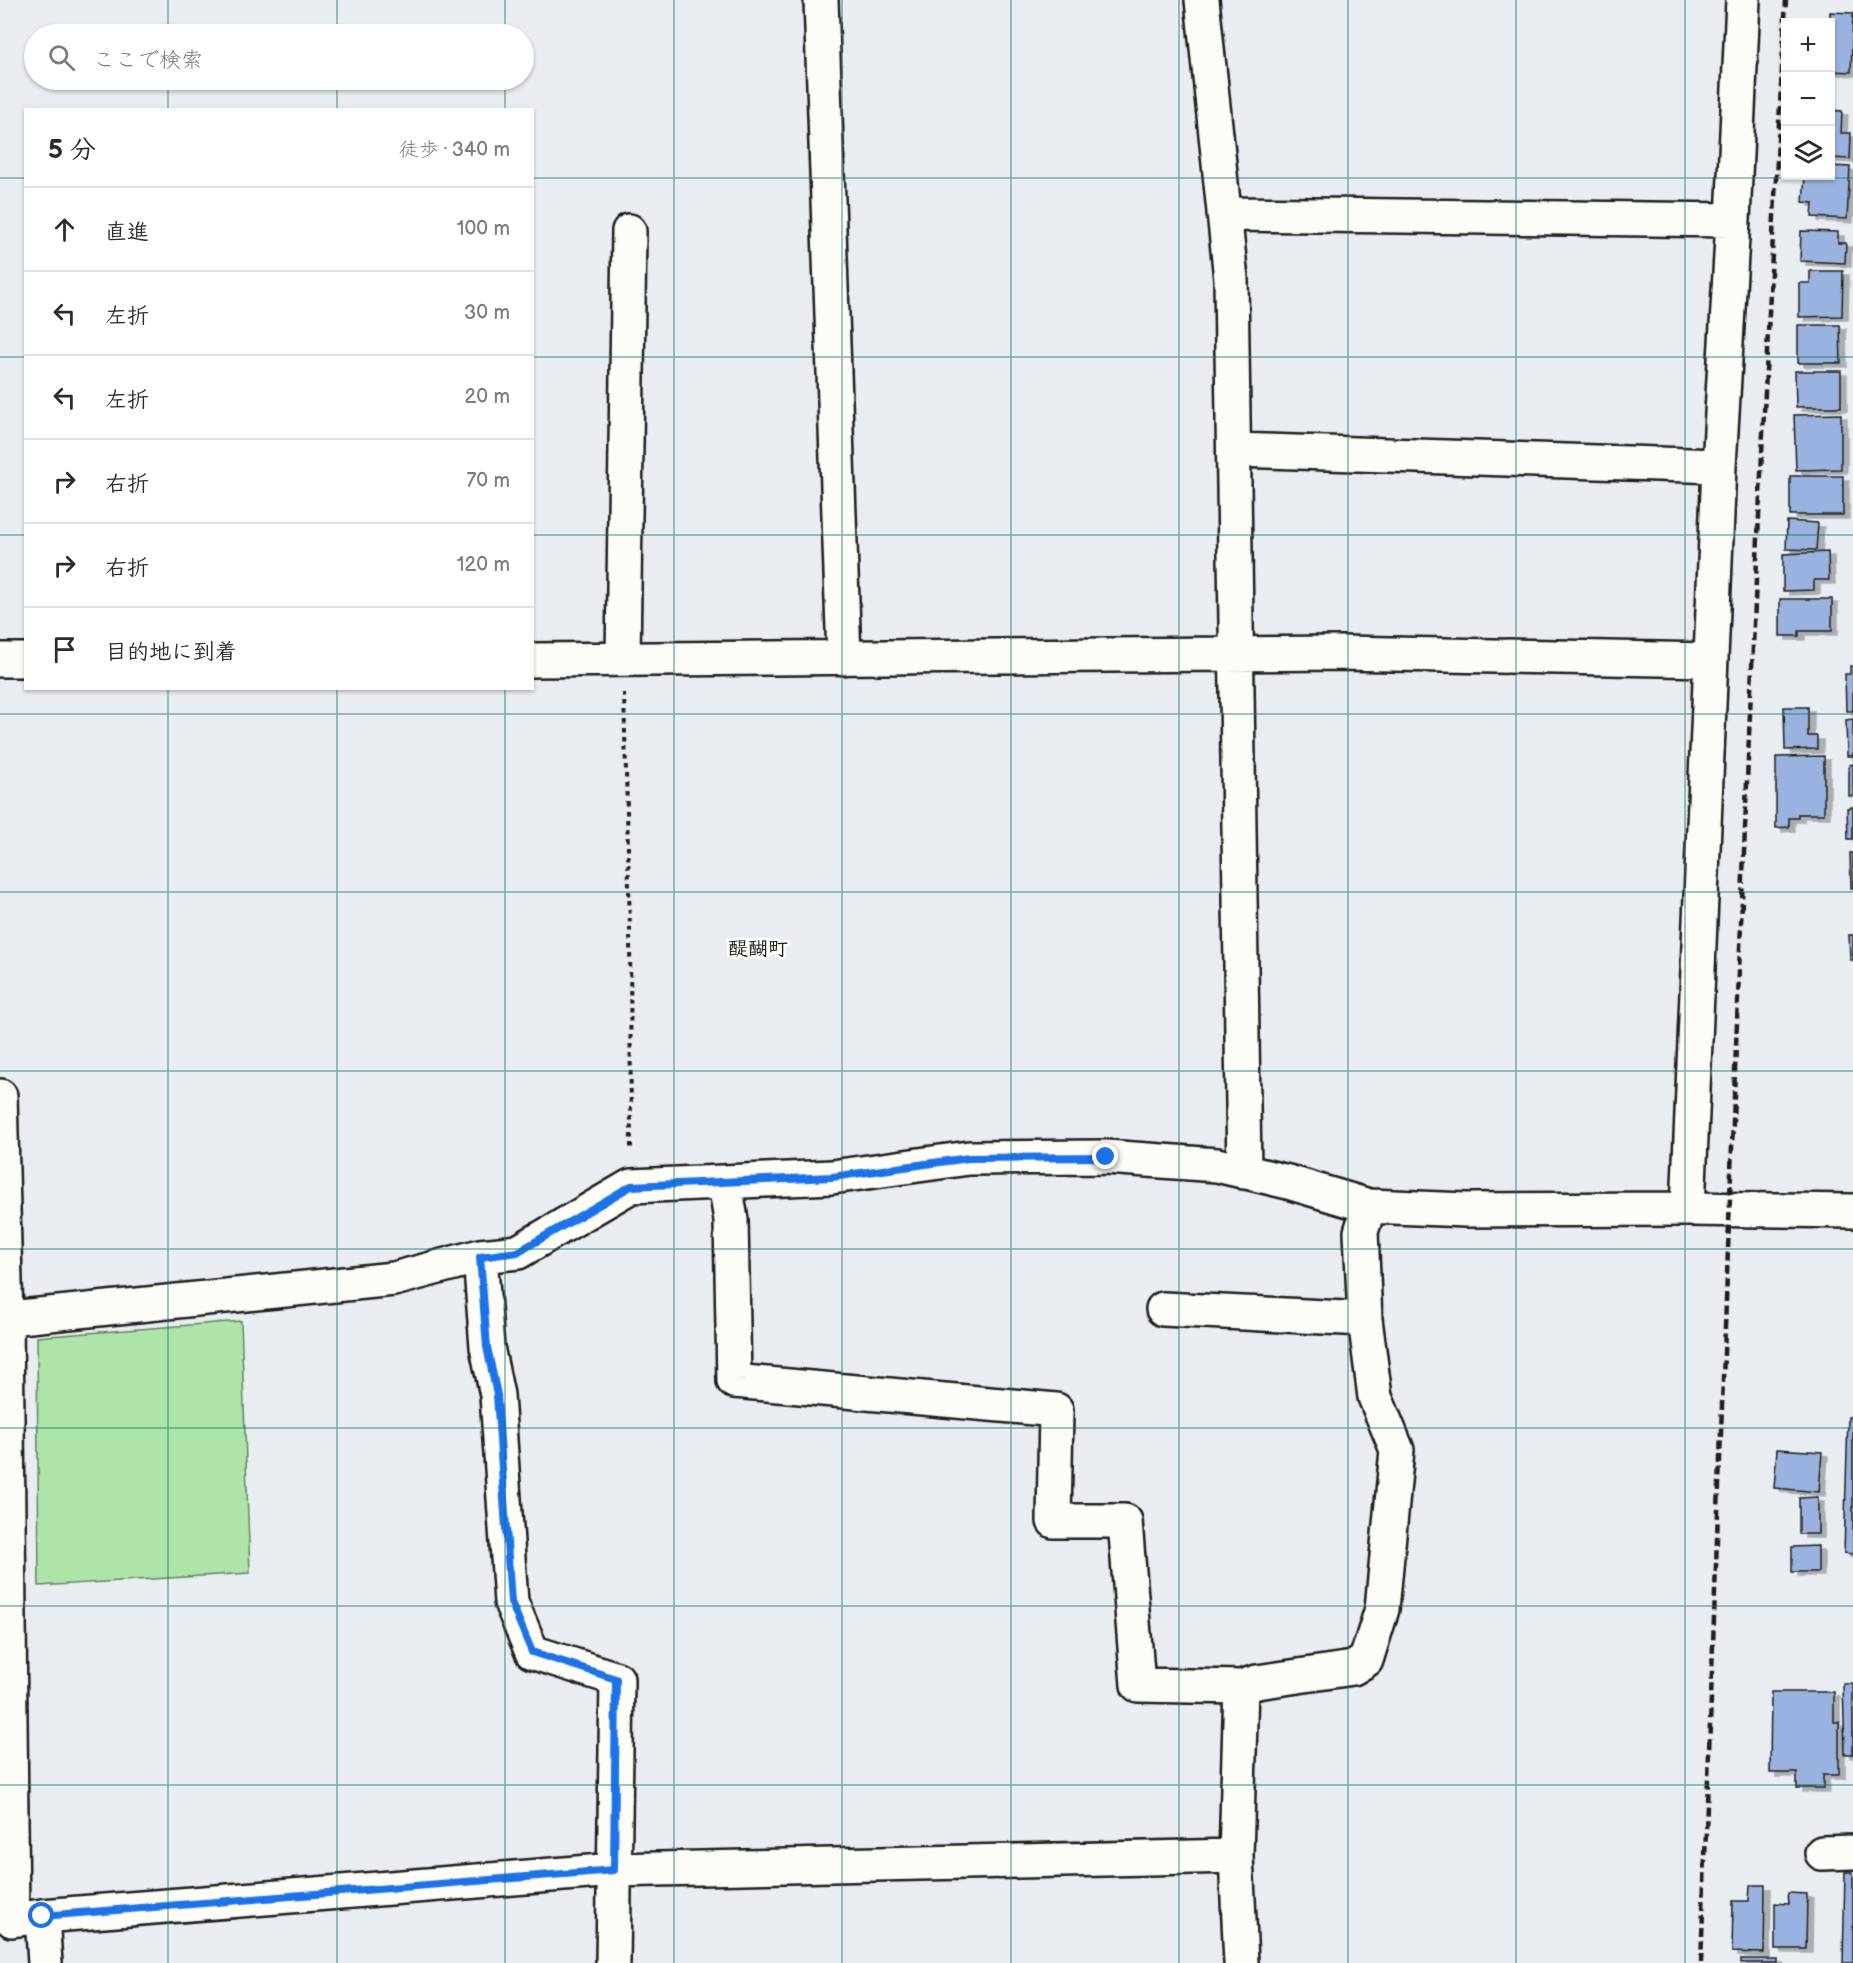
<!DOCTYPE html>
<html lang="ja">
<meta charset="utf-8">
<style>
body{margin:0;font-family:"Balsamiq Sans","Klee One",sans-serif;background:#f7f7f7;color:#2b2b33}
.controls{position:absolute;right:18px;top:18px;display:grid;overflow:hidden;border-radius:0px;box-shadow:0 2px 4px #0004}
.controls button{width:54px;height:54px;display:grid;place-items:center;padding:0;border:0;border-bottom:2px solid #e1e1e2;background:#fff;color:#2b2b33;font:30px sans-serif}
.stop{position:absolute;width:18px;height:18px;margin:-14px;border:4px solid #1a73e8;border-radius:50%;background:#fff}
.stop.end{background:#1a73e8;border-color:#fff;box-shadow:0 2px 6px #0008}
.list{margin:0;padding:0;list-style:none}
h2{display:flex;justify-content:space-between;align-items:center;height:78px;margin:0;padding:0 24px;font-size:26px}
h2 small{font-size:20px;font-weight:400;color:#7c7c81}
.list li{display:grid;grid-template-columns:39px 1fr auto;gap:18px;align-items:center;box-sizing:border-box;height:84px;padding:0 24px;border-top:2px solid #e1e1e2}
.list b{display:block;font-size:22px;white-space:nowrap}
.list em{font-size:20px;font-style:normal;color:#7c7c81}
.icon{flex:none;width:33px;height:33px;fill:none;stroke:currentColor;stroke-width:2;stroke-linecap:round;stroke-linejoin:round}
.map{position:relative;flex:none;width:1853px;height:1963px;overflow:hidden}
.search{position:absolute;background:#fff;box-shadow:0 2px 4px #0004;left:24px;top:24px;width:510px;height:66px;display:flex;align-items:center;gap:15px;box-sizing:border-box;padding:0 21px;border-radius:33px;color:#7c7c81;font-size:22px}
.panel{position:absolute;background:#fff;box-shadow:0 2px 4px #0004;left:24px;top:108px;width:510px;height:582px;border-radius:0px}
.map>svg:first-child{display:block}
.green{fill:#ade5a8;stroke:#648062;stroke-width:1.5}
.building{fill:#9ab2df;stroke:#1c1c1c;stroke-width:1.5;filter:url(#shadow)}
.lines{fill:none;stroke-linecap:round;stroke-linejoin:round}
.minor-casing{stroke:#1c1c1c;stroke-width:38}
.path{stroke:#1c1c1c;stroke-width:4;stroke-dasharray:4.5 4.5;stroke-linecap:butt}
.minor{stroke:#fdfcf7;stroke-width:33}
.rail{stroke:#1c1c1c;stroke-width:4.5;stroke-dasharray:9 4.5;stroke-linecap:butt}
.route{stroke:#1a73e8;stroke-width:8}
.grid{fill:none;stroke:#0f766e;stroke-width:1.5;stroke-opacity:0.55}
.labels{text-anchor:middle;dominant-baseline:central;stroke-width:6;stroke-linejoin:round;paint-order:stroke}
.neighbourhood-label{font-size:20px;font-weight:bold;fill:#1c1c1c;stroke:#fdfcf7}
</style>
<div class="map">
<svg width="1853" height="1963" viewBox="0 0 1853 1963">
<defs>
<filter id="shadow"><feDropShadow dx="6" dy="4" stdDeviation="0" flood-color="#0004"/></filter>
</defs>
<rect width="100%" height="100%" fill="#e9edf2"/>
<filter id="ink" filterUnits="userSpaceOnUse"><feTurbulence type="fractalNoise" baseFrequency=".0167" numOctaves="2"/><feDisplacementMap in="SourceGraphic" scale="12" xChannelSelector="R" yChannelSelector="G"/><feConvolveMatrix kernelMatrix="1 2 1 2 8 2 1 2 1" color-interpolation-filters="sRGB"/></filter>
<g filter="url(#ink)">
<path class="green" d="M 241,1321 L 250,1573 L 39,1586 L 37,1337 Z"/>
<path class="building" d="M 1830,12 L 1853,13 L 1851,72 L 1830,71 L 1830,22 L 1811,22 L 1811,20 L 1830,21 Z
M 1830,110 L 1842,111 L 1841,133 L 1851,133 L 1850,159 L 1830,158 Z
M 1830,166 L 1850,167 L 1847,219 L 1812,217 L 1813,203 L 1803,202 L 1805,176 L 1830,176 Z
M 1801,231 L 1838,232 L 1838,243 L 1846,243 L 1845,263 L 1800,261 Z
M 1810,271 L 1843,271 L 1842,316 L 1799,317 L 1799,283 L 1810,283 Z
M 1798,325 L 1840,325 L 1841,363 L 1798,363 Z
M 1795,371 L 1841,371 L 1841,407 L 1796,407 Z
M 1841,414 L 1841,469 L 1796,470 L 1794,415 Z
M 1790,476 L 1843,476 L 1843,515 L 1790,515 Z
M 1787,521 L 1818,523 L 1816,550 L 1786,549 Z
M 1828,552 L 1829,580 L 1814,580 L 1814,590 L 1783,591 L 1783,554 Z
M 1780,599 L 1832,599 L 1832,631 L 1799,631 L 1799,636 L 1780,636 Z
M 1850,666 L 1853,666 L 1853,711 L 1846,711 L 1845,674 L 1850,674 Z
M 1784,707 L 1808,707 L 1808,736 L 1817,736 L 1817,749 L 1785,750 Z
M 1853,719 L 1853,756 L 1847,756 L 1846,720 Z
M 1824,756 L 1824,814 L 1798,814 L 1798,818 L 1789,818 L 1789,827 L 1776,828 L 1776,757 Z
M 1853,764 L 1853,796 L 1849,796 L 1849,765 Z
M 1853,807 L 1853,839 L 1848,839 L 1847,808 Z
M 1850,853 L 1853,853 L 1853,888 L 1851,888 Z
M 1849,935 L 1853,935 L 1853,960 L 1850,960 Z
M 1848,1417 L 1853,1417 L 1853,1554 L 1844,1553 Z
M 1777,1449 L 1822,1452 L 1819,1492 L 1774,1488 Z
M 1818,1497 L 1818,1534 L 1799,1534 L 1799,1498 Z
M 1818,1546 L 1818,1572 L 1792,1572 L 1792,1547 Z
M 1843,1684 L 1853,1684 L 1853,1754 L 1845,1754 Z
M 1771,1692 L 1834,1692 L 1834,1722 L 1839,1722 L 1839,1775 L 1823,1775 L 1823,1788 L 1797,1788 L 1797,1773 L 1770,1773 Z
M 1845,1872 L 1853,1872 L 1853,1963 L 1843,1963 Z
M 1750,1885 L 1765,1885 L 1764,1953 L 1732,1952 L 1733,1901 L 1749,1901 Z
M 1788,1893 L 1807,1894 L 1806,1949 L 1775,1949 L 1775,1903 L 1789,1904 Z
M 1741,1959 L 1777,1959 L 1777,1963 L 1741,1963 Z"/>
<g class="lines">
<g class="minor-casing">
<path id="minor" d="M 821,0 L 844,658
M 1202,0 L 1231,279 L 1244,1172
M 1224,214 L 1733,220
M 1234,450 L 1719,466
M 623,659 L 629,231
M 0,660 L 26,660
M 532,660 L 1341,653 L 1711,660
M 0,1096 L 6,1319 L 12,1920 L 42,1916 L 614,1870 L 1236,1856
M 725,1183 L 731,1220 L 734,1381 L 1056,1410 L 1054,1521 L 1125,1521 L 1138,1685 L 1241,1687
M 1688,1209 L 1719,466 L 1733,220 L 1743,0
M 480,1256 L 487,1347 L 497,1395 L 511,1602 L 532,1652 L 617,1679 L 613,1963
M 1163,1309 L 1365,1319
M 0,1319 L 394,1279 L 480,1256 L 518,1252 L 631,1186 L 832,1177 L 969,1158 L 1106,1157 L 1217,1165 L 1288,1182 L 1369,1206 L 1466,1210 L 1688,1209 L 1853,1211
M 1822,1853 L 1853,1852
M 42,1916 L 45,1963
M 1241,1963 L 1236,1856 L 1241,1687 L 1257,1682 L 1353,1668 L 1366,1660 L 1382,1609 L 1397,1450 L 1375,1397 L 1365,1319 L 1361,1232 L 1369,1206"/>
</g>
<path class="path" d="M 624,693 L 630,928 L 631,1151"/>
<use href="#minor" class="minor"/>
<path class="rail" d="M 1701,1963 C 1726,1309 1748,654 1786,0"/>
</g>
</g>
<g class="lines" filter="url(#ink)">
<path class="route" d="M 42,1916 L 614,1870 L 616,1679 L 532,1652 L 511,1602 L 497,1395 L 487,1347 L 480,1257 L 518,1252 L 631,1186 L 832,1177 L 969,1158 L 1106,1157"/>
</g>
<path class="grid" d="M 168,0 L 168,34M 337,0 L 337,34M 505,0 L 505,34M 674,0 L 674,1963M 842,0 L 842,1963M 1011,0 L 1011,1963M 1179,0 L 1179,1963M 1348,0 L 1348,1963M 1516,0 L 1516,1963M 1685,0 L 1685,1963M 168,80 L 168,110M 337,80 L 337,110M 505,80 L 505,110M 0,178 L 26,178M 532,178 L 1853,178M 0,357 L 26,357M 532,357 L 1853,357M 0,535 L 26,535M 532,535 L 1853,535M 168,688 L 168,1963M 337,688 L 337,1963M 505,688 L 505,1963M 0,714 L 1853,714M 0,892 L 1853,892M 0,1071 L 1853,1071M 0,1249 L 1853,1249M 0,1428 L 1853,1428M 0,1606 L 1853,1606M 0,1785 L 1853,1785"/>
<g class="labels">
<g class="neighbourhood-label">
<text x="758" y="949">醍醐町</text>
</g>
</g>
</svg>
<div class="controls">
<button>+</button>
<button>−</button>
<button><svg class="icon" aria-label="layers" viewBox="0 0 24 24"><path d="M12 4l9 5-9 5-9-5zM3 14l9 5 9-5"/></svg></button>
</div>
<div class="stop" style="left:42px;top:1916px"></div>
<div class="stop end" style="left:1106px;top:1157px"></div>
<div class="search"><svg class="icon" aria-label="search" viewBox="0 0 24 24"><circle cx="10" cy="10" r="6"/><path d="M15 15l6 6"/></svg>ここで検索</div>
<section class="panel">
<h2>5 分<small>徒歩 · 340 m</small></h2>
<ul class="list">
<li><svg class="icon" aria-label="ahead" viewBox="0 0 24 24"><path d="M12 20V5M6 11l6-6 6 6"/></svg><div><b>直進</b></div><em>100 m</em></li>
<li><svg class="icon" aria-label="left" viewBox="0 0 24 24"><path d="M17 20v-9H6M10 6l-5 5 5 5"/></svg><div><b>左折</b></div><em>30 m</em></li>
<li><svg class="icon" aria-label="left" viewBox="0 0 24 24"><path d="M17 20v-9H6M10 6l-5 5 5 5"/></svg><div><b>左折</b></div><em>20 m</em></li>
<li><svg class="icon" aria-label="right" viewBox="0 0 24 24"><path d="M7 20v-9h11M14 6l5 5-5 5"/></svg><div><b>右折</b></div><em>70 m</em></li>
<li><svg class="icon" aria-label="right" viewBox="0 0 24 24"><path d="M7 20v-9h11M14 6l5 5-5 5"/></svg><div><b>右折</b></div><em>120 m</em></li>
<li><svg class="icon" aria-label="arrive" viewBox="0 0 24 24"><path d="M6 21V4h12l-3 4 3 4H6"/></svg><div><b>目的地に到着</b></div></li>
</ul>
</section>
</div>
